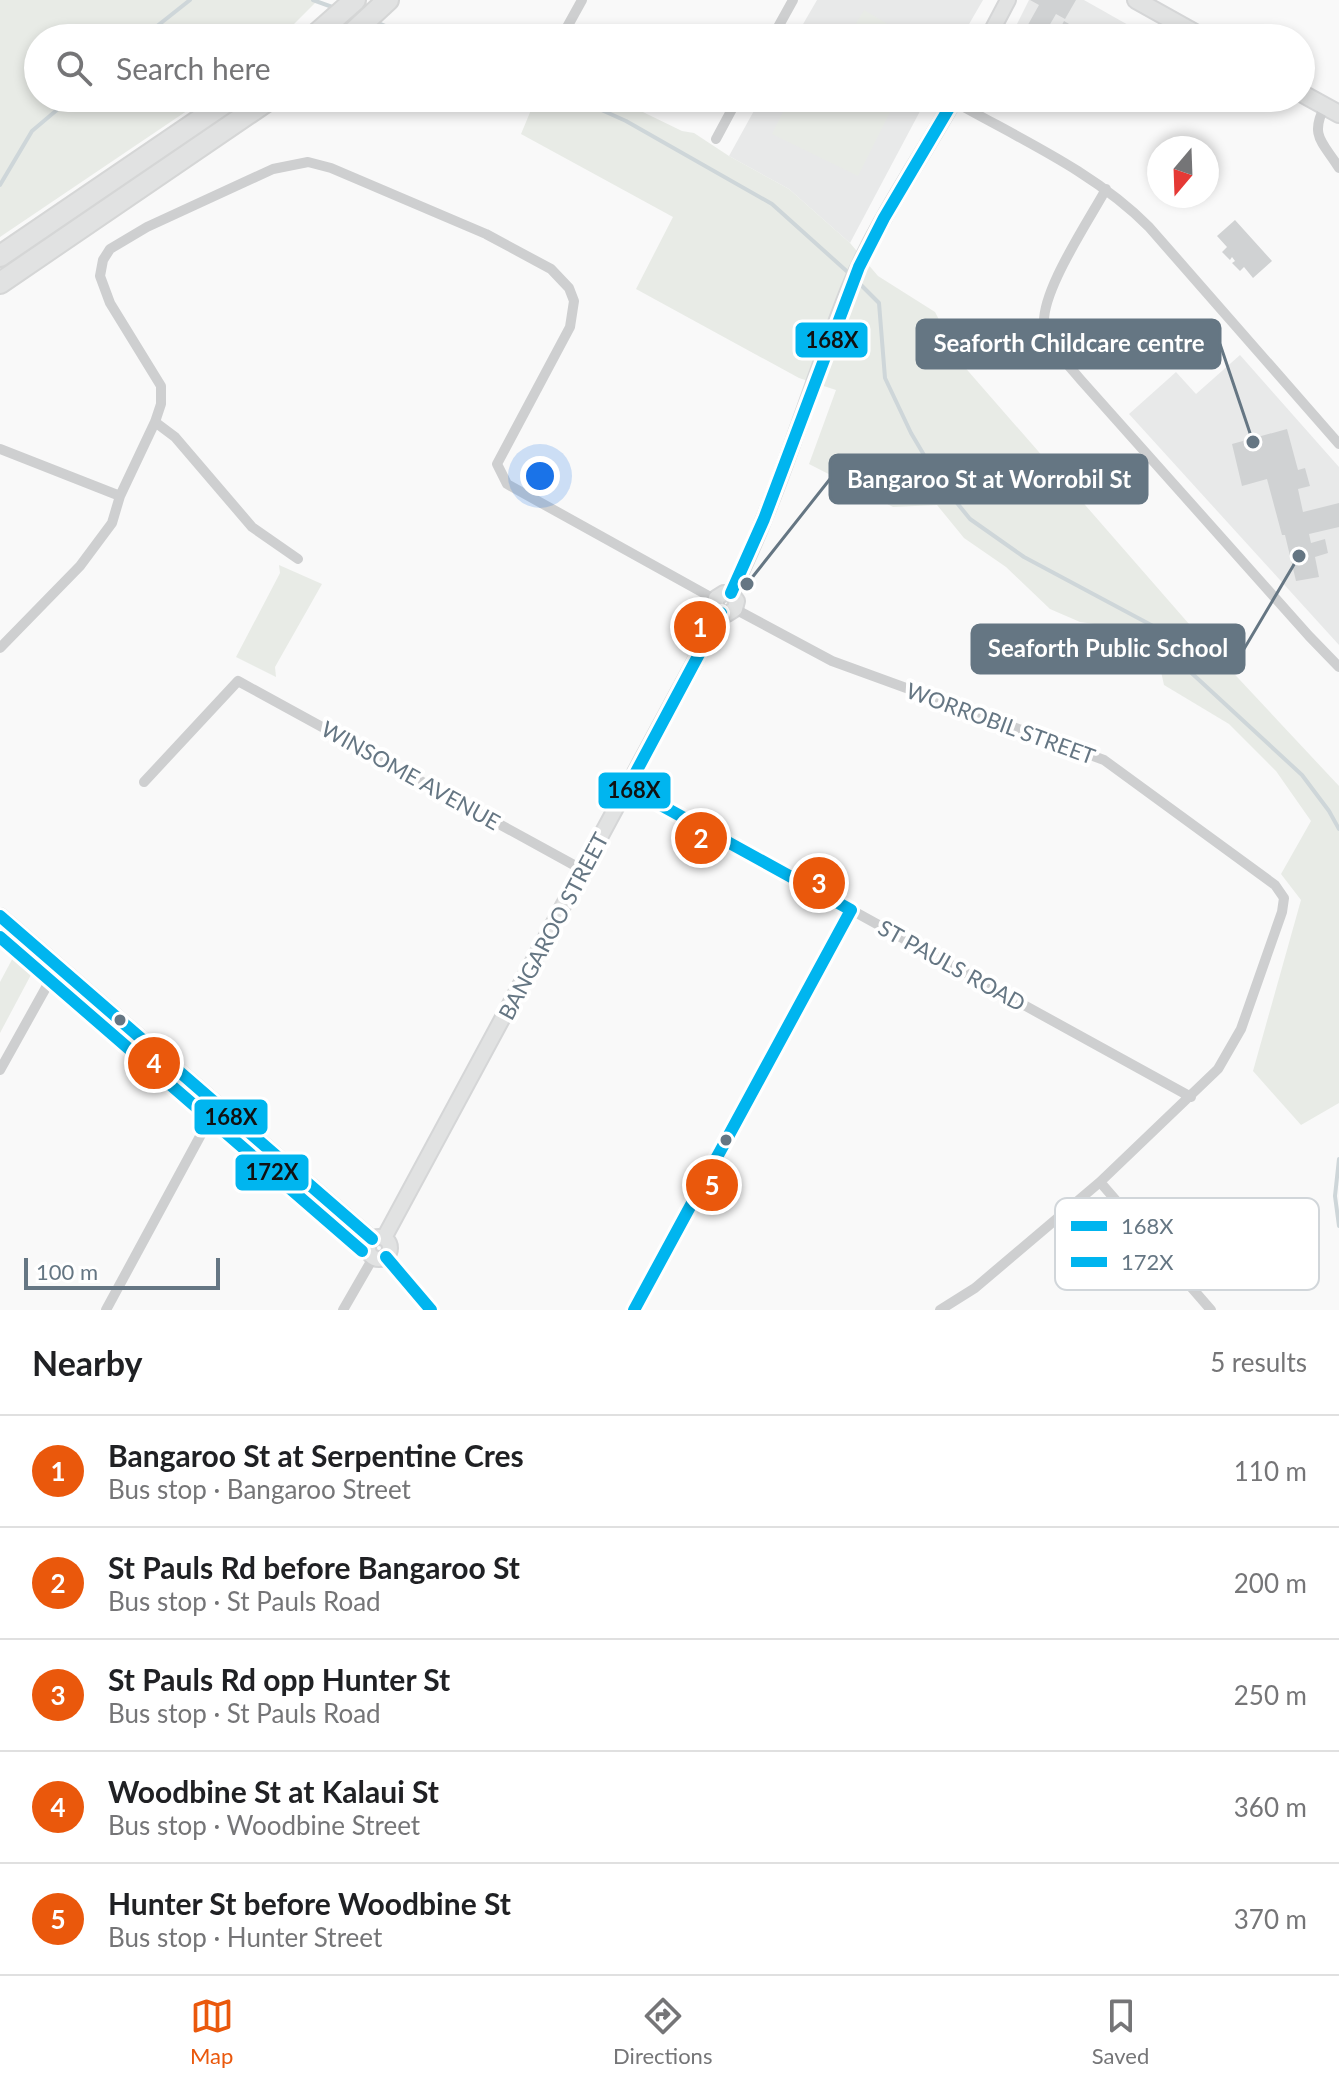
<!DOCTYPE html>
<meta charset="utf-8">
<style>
body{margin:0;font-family:Lato,sans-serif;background:#f2f2f2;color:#202124}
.compass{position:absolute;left:1147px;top:136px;width:72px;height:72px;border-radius:50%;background:#fff;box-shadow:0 4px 12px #0003;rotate:199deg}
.scale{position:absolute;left:24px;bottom:20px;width:196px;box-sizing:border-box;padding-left:8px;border:4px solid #657683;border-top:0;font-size:22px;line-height:28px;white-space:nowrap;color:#657683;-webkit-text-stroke:6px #fff;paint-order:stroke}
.you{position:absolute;left:540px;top:476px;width:28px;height:28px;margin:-20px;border:6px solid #fff;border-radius:50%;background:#1a73e8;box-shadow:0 0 0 12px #1a73e833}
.badge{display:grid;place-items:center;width:52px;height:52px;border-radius:50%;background:#ea580c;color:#fff;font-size:26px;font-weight:700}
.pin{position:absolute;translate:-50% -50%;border:4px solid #fff;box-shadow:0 2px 8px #0006}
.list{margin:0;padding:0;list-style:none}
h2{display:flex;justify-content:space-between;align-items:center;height:104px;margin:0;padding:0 32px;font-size:34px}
h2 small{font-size:26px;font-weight:400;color:#757577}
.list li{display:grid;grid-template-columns:52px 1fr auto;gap:24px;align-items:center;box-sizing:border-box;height:112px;padding:0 32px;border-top:2px solid #e0e0e0}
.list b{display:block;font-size:30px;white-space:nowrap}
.list p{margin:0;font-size:26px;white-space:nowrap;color:#757577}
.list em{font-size:26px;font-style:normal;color:#757577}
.icon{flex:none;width:44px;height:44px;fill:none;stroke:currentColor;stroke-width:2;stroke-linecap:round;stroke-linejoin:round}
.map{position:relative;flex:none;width:1339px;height:1310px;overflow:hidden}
.search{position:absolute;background:#fff;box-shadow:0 4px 12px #0003;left:24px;right:24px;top:24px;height:88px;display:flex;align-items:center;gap:20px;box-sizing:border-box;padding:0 28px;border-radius:44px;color:#757577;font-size:30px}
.sheet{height:664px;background:#fff}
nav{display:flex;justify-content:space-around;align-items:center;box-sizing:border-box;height:112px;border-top:2px solid #e0e0e0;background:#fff;font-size:22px;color:#757577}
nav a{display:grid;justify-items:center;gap:4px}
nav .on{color:#ea580c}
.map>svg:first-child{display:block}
.built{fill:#e8e9e9}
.green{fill:#e8ebe6}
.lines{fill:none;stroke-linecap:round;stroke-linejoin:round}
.stream{stroke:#ced6d9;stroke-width:4}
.building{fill:#d0d2d3}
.secondary-casing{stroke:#d5d6d7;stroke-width:18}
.primary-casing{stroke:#d5d6d7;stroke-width:20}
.highway-casing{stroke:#d5d6d6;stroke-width:24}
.street{stroke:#cecfd0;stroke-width:10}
.secondary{stroke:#e1e2e2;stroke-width:14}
.primary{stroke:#e1e2e2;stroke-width:16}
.highway{stroke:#e1e2e2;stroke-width:20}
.bus-1-casing{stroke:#fff;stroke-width:18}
.bus-2-casing{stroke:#fff;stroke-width:18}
.bus-1{stroke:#00b5ef;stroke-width:12}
.bus-2{stroke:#00b5ef;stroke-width:12}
.bus-dot{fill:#657683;stroke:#fff;stroke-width:3}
.labels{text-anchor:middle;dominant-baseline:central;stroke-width:8;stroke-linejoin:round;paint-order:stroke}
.street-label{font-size:22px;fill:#657683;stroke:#fff}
.key{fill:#fff;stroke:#d1d6da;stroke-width:2}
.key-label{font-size:22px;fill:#657683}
.leader{fill:none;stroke:#657683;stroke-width:3}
.callout-dot{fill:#657683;stroke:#fff;stroke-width:3}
.callout{fill:#657683;stroke:#657683;stroke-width:3}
.callout-label{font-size:24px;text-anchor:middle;font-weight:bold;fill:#fff}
.line-badge{stroke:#fff;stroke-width:3}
.pale-badge-label{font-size:22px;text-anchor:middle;font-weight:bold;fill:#111}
</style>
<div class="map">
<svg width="1339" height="1310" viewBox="0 0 1339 1310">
<rect width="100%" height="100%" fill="#f9f9f9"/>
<path class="built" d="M 817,0 L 983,0 L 961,38 L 795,38 Z
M 1029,0 L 1084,0 L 1130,26 L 1123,38 L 1020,38 L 1012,34 Z
M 761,98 L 927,98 L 850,243 L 789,189 L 729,156 Z
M 1240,355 L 1339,467 L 1339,645 L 1129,414 L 1176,372 L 1196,394 Z"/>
<path class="green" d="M 0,0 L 318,0 L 280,38 L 38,38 L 38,98 L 206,98 L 0,237 Z
M 864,10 L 901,32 L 898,38 L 862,38 L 851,32 Z
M 536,98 L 614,98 L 682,131 L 694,133 L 729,156 L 789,189 L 850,243 L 878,276 L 935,312 L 962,364 L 1210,648 L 1339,786 L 1339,1103 L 1301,1125 L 1253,1071 L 1301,900 L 1281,874 L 1311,821 L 1276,771 L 1229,724 L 1164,685 L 1157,654 L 1116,627 L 1080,622 L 1050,609 L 1006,567 L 964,538 L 937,505 L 893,507 L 809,464 L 836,390 L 799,378 L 636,289 L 673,217 L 521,134 Z
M 790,98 L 897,98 L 858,176 L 772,134 Z
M 279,565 L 322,584 L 275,667 L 276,677 L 236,657 L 280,573 Z
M 16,952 L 32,965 L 33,971 L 0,1033 L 0,982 Z"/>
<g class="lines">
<path class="stream" d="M 313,0 L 335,8
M 373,21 L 416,38
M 142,38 L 190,0
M 575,98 L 626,121 L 772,204 L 851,275
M 0,185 L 32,131 L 71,98
M 857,281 L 879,303 L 885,378 L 911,433 L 940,482 L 970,519 L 1024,557 L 1153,626 L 1185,667 L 1302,775 L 1329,811 L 1339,829
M 1339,1159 L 1335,1196 L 1339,1226"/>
</g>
<path class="building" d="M 1030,0 L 1076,0 L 1065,19 L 1056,14 L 1042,38 L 1025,30 L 1039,5 Z
M 1064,21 L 1093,38 L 1055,38 Z
M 1235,220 L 1272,261 L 1253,278 L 1244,267 L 1240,271 L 1232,263 L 1235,261 L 1232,257 L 1230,260 L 1222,252 L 1227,247 L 1217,236 Z
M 1287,429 L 1298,470 L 1305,468 L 1310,486 L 1298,489 L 1303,512 L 1339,503 L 1339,527 L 1309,534 L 1311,543 L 1325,539 L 1328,553 L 1315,557 L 1319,577 L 1296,581 L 1285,535 L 1282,535 L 1267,479 L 1242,486 L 1232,444 Z"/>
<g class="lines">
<g class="secondary-casing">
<path id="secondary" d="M 988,38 L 1008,0
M 731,593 C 779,496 808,392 848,291 C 874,226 920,160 955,98
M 721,613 L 727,614 L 735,609 L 737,601 L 731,593
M 721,613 L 716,608 L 716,598 L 724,593 L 731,593
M 0,916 L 372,1239
M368 1248a11 11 0 1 1 22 0a11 11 0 1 1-22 0Z
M 384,1238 L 721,613"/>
</g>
<g class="primary-casing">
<path id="primary" d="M 1136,0 L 1204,38
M 1301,93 L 1339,114"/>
</g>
<g class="highway-casing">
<path id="highway" d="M 312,38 L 355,0
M 347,38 L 388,0
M 0,256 L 232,98
M 0,283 L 271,98"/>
</g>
<path class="street" d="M 561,38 L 582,0
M 772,38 L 793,0
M 953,101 C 1020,139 1095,172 1149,227 L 1339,444
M 1325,106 C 1309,136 1323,142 1339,168
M 716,139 L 738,98
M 1106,189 C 1090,219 1036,298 1045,329 C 1050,348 1068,364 1080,379 L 1309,636 L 1339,667
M 155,422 L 175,437 L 252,527 L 298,559
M 0,449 L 120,496
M 735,609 L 832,661 L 1104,760 L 1275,885 L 1284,898 L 1282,912 L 1241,1029 L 1218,1069 L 1100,1182 L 975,1288 L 940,1310
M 0,648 L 80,566 L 112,523 L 120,496 L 155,422 L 161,404 L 161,386 L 110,303 L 100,276 L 103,260 L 110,249 L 147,227 L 273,169 L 308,162 L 331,168 L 486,234 L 551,269 L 569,288 L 574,301 L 570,327 L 497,464 L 507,484 L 716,600
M 144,782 L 238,681 L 583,870
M 628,787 L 1191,1097
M 0,1070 L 58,966
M 1100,1182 L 1211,1310
M 386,1257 L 431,1310
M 106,1310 L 217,1105
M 343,1310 L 373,1258
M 634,1310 L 851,910"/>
<use href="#secondary" class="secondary"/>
<use href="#primary" class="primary"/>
<use href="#highway" class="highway"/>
<g class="bus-1-casing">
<path id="bus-1" d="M 731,593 L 764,519 L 859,267 L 884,218 L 955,98
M 628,787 L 851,910
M 628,787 L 721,613
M 0,916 L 372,1239
M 386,1257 L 431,1310
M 634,1310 L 851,910"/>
</g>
<g class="bus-2-casing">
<path id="bus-2" d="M 0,937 L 362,1251"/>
</g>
<use href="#bus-1" class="bus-1"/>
<use href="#bus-2" class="bus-2"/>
</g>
<g class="bus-dot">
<circle cx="120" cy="1020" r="7"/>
<circle cx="726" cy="1140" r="7"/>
</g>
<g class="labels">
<g class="street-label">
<text transform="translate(1001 723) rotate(20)">WORROBIL STREET</text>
<text transform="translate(411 775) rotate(29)">WINSOME AVENUE</text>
<text transform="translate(553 926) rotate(-62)">BANGAROO STREET</text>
<text transform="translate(952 965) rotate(29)">ST PAULS ROAD</text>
</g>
</g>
<rect x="1055" y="1198" width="264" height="92" rx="12" class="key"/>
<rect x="1071" y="1221" width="36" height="10" fill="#00b5ef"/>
<rect x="1071" y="1257" width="36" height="10" fill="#00b5ef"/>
<g class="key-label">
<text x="1121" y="1234">168X</text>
<text x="1121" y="1270">172X</text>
</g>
<path class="leader" d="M1253 442L1220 344M747 584L830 479M1299 556L1244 649"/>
<g class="callout-dot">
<circle cx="1253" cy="442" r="8"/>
<circle cx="747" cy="584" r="8"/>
<circle cx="1299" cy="556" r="8"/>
</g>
<g class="callout">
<rect x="917" y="320" width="303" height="48" rx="8"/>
<rect x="830" y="455" width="317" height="48" rx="8"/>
<rect x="972" y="625" width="272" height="48" rx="8"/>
</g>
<g class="callout-label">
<text x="1069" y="352">Seaforth Childcare centre</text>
<text x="989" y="488">Bangaroo St at Worrobil St</text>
<text x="1108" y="657">Seaforth Public School</text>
</g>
<g class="line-badge">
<rect x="794" y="321" width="75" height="38" rx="8" fill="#00b5ef"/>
<rect x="597" y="771" width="75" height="39" rx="8" fill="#00b5ef"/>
<rect x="193" y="1098" width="76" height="38" rx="8" fill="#00b5ef"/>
<rect x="234" y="1153" width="76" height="39" rx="8" fill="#00b5ef"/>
</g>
<g class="pale-badge-label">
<text x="832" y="348">168X</text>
<text x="634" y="798">168X</text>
<text x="231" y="1125">168X</text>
<text x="272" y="1180">172X</text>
</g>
</svg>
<svg class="compass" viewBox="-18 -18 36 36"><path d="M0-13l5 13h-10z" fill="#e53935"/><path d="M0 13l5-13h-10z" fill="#757577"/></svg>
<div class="scale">100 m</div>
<div class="you"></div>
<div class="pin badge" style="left:700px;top:627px">1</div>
<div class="pin badge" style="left:701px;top:838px">2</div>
<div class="pin badge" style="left:819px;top:883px">3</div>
<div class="pin badge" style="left:154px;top:1063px">4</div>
<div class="pin badge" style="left:712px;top:1185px">5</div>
<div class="search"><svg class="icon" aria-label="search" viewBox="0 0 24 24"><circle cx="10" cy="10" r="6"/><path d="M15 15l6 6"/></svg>Search here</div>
</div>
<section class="sheet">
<h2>Nearby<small>5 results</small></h2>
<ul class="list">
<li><span class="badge">1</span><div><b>Bangaroo St at Serpentine Cres</b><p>Bus stop · Bangaroo Street</p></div><em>110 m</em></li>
<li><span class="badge">2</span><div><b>St Pauls Rd before Bangaroo St</b><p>Bus stop · St Pauls Road</p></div><em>200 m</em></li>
<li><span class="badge">3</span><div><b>St Pauls Rd opp Hunter St</b><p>Bus stop · St Pauls Road</p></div><em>250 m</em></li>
<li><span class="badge">4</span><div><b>Woodbine St at Kalaui St</b><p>Bus stop · Woodbine Street</p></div><em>360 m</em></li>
<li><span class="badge">5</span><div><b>Hunter St before Woodbine St</b><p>Bus stop · Hunter Street</p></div><em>370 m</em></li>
</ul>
</section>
<nav>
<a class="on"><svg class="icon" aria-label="map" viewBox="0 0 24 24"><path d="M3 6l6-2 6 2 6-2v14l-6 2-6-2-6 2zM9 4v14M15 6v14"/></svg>Map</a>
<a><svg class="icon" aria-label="directions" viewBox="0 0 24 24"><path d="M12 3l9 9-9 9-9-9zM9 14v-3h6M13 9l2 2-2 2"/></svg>Directions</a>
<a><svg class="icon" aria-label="saved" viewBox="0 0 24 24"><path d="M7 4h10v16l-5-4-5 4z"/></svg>Saved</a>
</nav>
